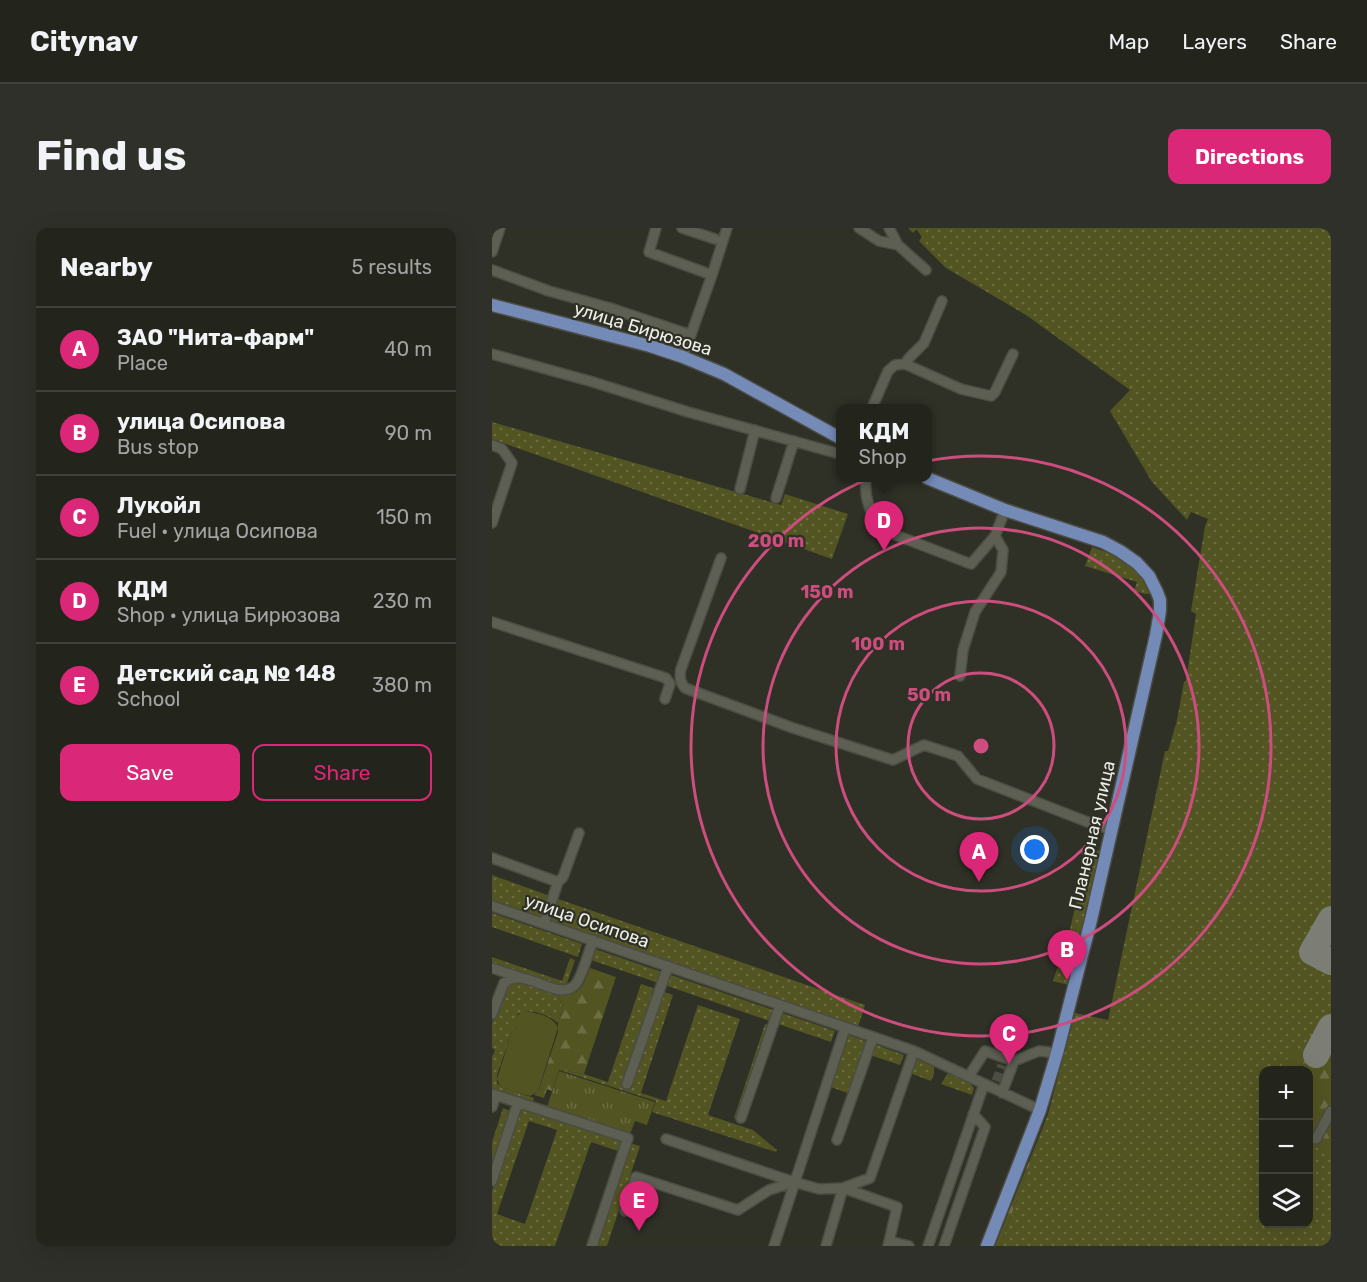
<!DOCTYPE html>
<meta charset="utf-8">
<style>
body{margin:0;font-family:Rubik,sans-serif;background:#2f3029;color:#f1f3f6}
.controls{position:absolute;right:18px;bottom:18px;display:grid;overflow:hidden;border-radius:12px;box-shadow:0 6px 24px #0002}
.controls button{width:54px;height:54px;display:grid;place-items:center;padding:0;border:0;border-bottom:2px solid #40413b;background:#23241c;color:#f1f3f6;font:30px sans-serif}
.you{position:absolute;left:543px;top:622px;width:21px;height:21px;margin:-15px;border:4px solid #fff;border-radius:50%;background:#1a73e8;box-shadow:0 0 0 9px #1a73e833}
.badge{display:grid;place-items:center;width:39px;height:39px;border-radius:50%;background:#db2777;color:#fff;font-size:20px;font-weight:700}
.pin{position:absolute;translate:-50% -50px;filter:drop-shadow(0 2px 3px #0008)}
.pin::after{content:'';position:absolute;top:32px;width:21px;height:18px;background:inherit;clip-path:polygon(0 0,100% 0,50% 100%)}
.popup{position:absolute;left:344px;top:176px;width:96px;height:78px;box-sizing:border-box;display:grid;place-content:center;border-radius:12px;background:#23241c;filter:drop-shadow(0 2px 4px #0005);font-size:20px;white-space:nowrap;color:#a3a4a3}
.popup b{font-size:22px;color:#f1f3f6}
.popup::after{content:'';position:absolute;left:50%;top:100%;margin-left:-12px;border:12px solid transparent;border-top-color:#23241c}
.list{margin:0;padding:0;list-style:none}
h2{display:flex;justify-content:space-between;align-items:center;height:78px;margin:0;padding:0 24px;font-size:26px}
h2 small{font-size:20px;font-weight:400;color:#a3a4a3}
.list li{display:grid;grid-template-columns:39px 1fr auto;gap:18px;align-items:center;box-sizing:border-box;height:84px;padding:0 24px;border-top:2px solid #40413b}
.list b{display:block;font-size:22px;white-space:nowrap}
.list p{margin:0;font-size:20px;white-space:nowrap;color:#a3a4a3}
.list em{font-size:20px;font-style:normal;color:#a3a4a3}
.actions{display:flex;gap:12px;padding:18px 24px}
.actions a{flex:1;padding:14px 0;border:2px solid #db2777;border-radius:12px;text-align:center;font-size:21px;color:#db2777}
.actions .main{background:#db2777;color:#fff}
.icon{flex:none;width:33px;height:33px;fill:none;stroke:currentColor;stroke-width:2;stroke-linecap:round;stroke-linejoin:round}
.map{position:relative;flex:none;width:839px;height:1018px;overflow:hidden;border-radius:12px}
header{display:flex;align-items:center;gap:36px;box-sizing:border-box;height:84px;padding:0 30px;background:#23241c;border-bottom:2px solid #40413b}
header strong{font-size:28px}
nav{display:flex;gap:33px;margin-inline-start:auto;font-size:21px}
.intro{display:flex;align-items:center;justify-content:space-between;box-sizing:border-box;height:144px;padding:0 36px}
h1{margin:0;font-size:42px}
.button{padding:15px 27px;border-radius:12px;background:#db2777;color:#fff;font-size:21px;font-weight:700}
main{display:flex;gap:36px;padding:0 36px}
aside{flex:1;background:#23241c;border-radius:12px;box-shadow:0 6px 24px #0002}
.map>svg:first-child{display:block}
.grass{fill:url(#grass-dots);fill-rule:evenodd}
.forest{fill:url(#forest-firs)}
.park{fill:url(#park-tufts)}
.garden{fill:#525422}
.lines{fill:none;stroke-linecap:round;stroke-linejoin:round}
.taxiway{stroke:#7c7e75;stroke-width:26}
.minor-tunnel{stroke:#4c4d43;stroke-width:9;stroke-dasharray:9 4.5;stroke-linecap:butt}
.minor-casing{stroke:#4b4c43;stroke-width:12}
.major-casing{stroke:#4b4c43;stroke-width:15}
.minor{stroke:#5e5f53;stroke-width:9}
.major{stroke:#748ab7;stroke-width:12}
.ring{fill:none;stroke:#cd4e7e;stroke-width:3}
.labels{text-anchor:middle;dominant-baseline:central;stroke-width:4.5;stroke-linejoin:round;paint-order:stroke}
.street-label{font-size:18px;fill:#eeefe8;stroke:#2f3026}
.centre{fill:#cd4e7e;stroke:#2f3026;stroke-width:3}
.ring-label{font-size:18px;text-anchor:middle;font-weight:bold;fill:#cd4e7e;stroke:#2f3026;stroke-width:4.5;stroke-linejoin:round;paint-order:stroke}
</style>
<header>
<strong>Citynav</strong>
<nav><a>Map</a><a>Layers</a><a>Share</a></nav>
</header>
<div class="intro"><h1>Find us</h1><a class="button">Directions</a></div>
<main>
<aside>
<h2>Nearby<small>5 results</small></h2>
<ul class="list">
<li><span class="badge">A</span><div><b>ЗАО &quot;Нита-фарм&quot;</b><p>Place</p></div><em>40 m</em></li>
<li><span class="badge">B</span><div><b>улица Осипова</b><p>Bus stop</p></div><em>90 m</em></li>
<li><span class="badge">C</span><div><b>Лукойл</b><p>Fuel · улица Осипова</p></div><em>150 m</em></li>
<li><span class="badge">D</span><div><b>КДМ</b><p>Shop · улица Бирюзова</p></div><em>230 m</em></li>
<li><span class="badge">E</span><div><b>Детский сад № 148</b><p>School</p></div><em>380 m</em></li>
</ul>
<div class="actions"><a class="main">Save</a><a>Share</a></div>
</aside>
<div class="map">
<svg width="839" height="1018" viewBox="0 0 839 1018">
<defs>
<pattern id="grass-dots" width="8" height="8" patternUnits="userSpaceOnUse" patternTransform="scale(1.5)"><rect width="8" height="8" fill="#525422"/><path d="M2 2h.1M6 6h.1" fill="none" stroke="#6b6d42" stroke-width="1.8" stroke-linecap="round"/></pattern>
<pattern id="forest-firs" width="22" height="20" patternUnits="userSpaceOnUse" patternTransform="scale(1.5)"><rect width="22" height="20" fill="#525422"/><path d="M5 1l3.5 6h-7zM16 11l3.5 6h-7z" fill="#6b6d42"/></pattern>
<pattern id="park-tufts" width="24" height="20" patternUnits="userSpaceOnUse" patternTransform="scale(1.5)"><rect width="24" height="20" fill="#525422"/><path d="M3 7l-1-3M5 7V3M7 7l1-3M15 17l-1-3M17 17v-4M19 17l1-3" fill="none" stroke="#6b6d42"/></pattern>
</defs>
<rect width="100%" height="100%" fill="#2f3026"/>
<path class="grass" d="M 416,0 L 839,0 L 839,1018 L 508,1018 L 556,886 L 583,785 L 616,792 L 673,523 L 676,523 L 685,492 L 692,454 L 694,453 L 704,386 L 699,383 L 713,298 L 716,291 L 699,284 L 695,292 L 660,254 L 618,183 L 638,162 L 534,87 L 454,40 L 427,13 L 430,9 L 424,1 L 421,5 ZM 772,842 L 816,842 L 816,996 L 772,996 Z
M 0,194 L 289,277 L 293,266 L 356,286 L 340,331 L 0,211 Z
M 600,319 C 614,324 632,330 643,341 C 650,348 654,357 658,366 L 653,366 L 642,363 L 645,354 L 593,338 Z
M 592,617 L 597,620 L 608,623 L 608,625 L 576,757 L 561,753 L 578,701 L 595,629 L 589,626 Z
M 0,647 L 69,672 L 373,777 L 366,799 L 0,672 Z
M 0,685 L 90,716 L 86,729 L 0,699 Z
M 103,721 L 343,803 L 339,814 L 99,732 Z
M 0,729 L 70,753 L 78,730 L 83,732 L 73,761 L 0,736 Z
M 22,754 L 28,754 L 67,767 L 70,782 L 66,795 C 57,787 36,779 26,786 L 5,847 L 5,855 L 8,858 L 42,870 L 40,876 L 0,863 L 0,829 L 3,822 L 0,820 L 0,795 L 11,760 Z
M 149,756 L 181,767 L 149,865 L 174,873 L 206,777 L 248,791 L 216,887 L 261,902 L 285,922 L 284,924 L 160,884 L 164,873 L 67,842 L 92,846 L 116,854 Z
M 273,796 L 278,797 L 247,891 L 242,890 Z
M 354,806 L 376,814 L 358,866 L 336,858 Z
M 382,816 L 412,827 L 408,837 L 378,827 Z
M 423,830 L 442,839 L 442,846 L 439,853 L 418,845 Z
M 456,845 L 477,854 L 482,860 L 480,867 L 449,856 Z
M 27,879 L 133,913 L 98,1018 L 94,1018 L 126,923 L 99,914 L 63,1018 L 0,1018 L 0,963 ZM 37,893 L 65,902 L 33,996 L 5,986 Z
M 11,880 L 19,883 L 0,942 L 0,914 Z
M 137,915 L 148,918 L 115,1018 L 103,1018 Z"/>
<path class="forest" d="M 98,740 L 124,749 L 92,846 L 67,842 L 60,863 L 55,861 L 52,870 L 42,867 L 47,861 L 66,804 L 66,795 L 70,782 L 67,767 C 89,767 91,758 98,740 Z
M 811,820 L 839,837 L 839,926 L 830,919 L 827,913 L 817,903 L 816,842 L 789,842 L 791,833 L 796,831 L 799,824 Z
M 556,886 L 508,1018 L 503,1018 Z"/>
<path class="park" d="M 67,843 L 163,874 L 155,897 L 143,893 L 138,906 L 55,879 Z"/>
<path class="garden" d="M 33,783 C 45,785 61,788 66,800 L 47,860 L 45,864 L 38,868 L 12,860 L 8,858 L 5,851 L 24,790 L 29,784 Z"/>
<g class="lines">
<path class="taxiway" d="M 839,691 L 820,724 L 839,734
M 824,827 L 839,799"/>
<path class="minor-tunnel" d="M 504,853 L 510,837"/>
<g class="minor-casing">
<path id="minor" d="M 164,0 L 157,24 L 220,47
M 190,0 L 223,11
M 367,0 L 387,13 L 406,17
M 397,0 L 406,17 L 434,42
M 0,24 L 8,0
M 0,42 L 57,63 L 118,80 L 199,107
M 0,126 L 101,154 L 196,184 L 348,226
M 191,129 L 220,47 L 235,0
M 413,136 L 417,130 L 432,115 L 450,73
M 380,180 L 396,143 L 403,137 L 413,136 L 469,161 L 499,168 L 503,164 L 521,126
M 0,217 L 10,221 L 20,235 L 0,295
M 374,250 C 372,268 378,291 393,303 L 479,336 L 503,308
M 248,261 L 263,202
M 284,270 L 302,213
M 229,330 L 189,441 C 187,449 188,454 193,460 L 301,500 L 401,532 L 432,517 L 466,528 L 485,551 L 593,593 L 620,602
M 0,394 L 174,450 L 178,456 L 173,471
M 468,448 L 471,422 L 483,384 L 509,344 L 511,322 L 503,308 L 513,282
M 0,630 L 66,654
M 0,678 L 422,823 L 548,882
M 52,696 L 66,654 L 71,649 L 87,605
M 0,740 L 27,749
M 0,786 L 12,755 C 34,737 64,775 83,757 C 90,750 97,722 101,712
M 477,848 L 493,823 L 522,833
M 135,856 L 176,738
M 510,865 L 522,833 L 547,823 L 565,825
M 0,866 L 136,910 L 100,1018
M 0,879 L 4,867
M 249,890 L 288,777
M 174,911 L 302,954 L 327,961 L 351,960 L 405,979 L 396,1018
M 824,911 L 839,883
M 345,912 L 381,809
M 0,953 L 26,874
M 133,983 L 144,949 L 246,982 L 277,962 L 302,954
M 397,1013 L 417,1018
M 282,1018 L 353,800
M 334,1018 L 351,960 L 378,950 L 422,823
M 436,1018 L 492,856
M 452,1018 L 493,899 L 481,886"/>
</g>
<g class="major-casing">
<path id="major" d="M 0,77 L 158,118 L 191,129 L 232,146 L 348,210
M 435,250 L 513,282 L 611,314 L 628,323 L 645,335 L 657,348 L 665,364 L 668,372 L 668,383 L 664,407 L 599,692 L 565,825 L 548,882 L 495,1018"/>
</g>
<use href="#minor" class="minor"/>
<use href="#major" class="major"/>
</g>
<g class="ring">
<circle cx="489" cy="518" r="73"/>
<circle cx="489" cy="518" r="145"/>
<circle cx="489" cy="518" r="218"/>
<circle cx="489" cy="518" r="290"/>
</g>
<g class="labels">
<g class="street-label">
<text transform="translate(151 101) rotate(17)">улица Бирюзова</text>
<text transform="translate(600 607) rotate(-77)">Планерная улица</text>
<text transform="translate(95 693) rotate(19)">улица Осипова</text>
</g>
</g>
<circle cx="489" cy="518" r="9" class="centre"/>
<g class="ring-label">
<text x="284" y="319">200 m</text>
<text x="335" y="370">150 m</text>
<text x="386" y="422">100 m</text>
<text x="437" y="473">50 m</text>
</g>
</svg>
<div class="controls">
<button>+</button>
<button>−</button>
<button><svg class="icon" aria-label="layers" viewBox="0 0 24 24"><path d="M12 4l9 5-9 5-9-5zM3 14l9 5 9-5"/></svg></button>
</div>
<div class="you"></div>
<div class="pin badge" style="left:487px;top:654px">A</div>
<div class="pin badge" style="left:575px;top:752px">B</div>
<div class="pin badge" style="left:517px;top:836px">C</div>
<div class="pin badge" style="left:392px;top:323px">D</div>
<div class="popup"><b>КДМ</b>Shop</div>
<div class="pin badge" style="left:147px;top:1003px">E</div>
</div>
</main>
